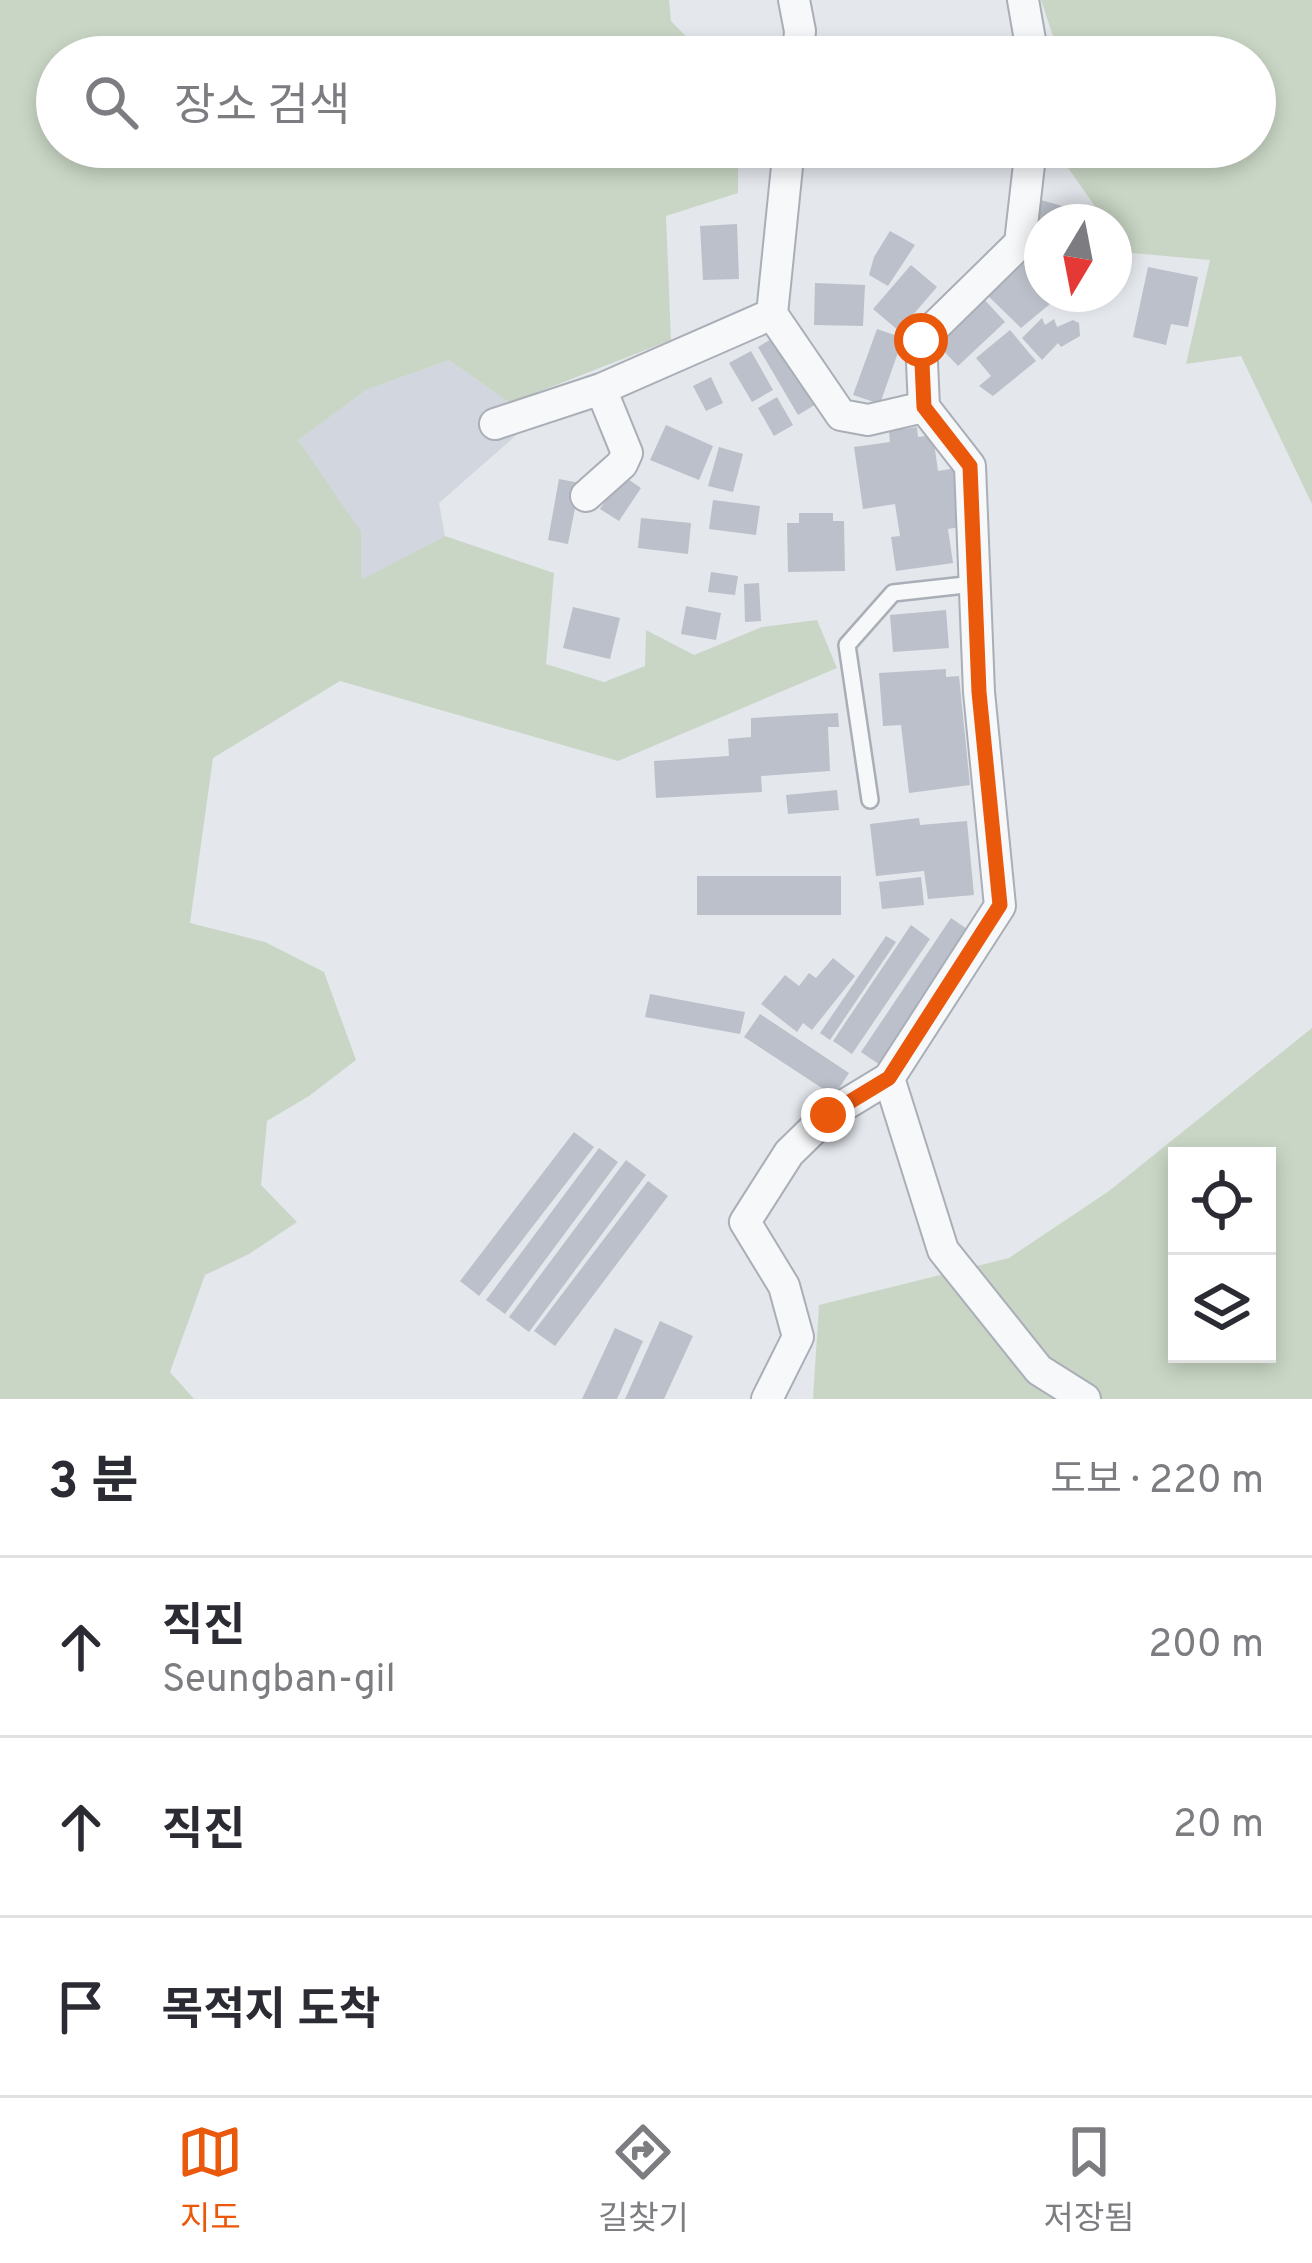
<!DOCTYPE html>
<html lang="ko">
<meta charset="utf-8">
<style>
body{margin:0;font-family:Overpass,"Noto Sans KR",sans-serif;background:#f7f7f7;color:#2b2b33}
.controls{position:absolute;right:36px;bottom:36px;display:grid;overflow:hidden;border-radius:0px;box-shadow:0 6px 18px #0003}
.controls button{width:108px;height:108px;display:grid;place-items:center;padding:0;border:0;border-bottom:3px solid #e1e1e2;background:#fff;color:#2b2b33;font:60px sans-serif}
.compass{position:absolute;left:1024px;top:204px;width:108px;height:108px;border-radius:50%;background:#fff;box-shadow:0 6px 18px #0003;rotate:190deg}
.stop{position:absolute;width:36px;height:36px;margin:-27px;border:9px solid #ea580c;border-radius:50%;background:#fff}
.stop.end{background:#ea580c;border-color:#fff;box-shadow:0 3px 12px #0008}
.list{margin:0;padding:0;list-style:none}
h2{display:flex;justify-content:space-between;align-items:center;height:156px;margin:0;padding:0 48px;font-size:51px}
h2 small{font-size:39px;font-weight:400;color:#7c7c81}
.list li{display:grid;grid-template-columns:78px 1fr auto;gap:36px;align-items:center;box-sizing:border-box;height:180px;padding:0 48px;border-top:3px solid #e1e1e2}
.list b{display:block;font-size:45px;white-space:nowrap}
.list p{margin:0;font-size:39px;white-space:nowrap;color:#7c7c81}
.list em{font-size:39px;font-style:normal;color:#7c7c81}
.icon{flex:none;width:66px;height:66px;fill:none;stroke:currentColor;stroke-width:2;stroke-linecap:round;stroke-linejoin:round}
.map{position:relative;flex:none;width:1312px;height:1399px;overflow:hidden}
.search{position:absolute;background:#fff;box-shadow:0 6px 18px #0003;left:36px;right:36px;top:36px;height:132px;display:flex;align-items:center;gap:30px;box-sizing:border-box;padding:0 42px;border-radius:66px;color:#7c7c81;font-size:45px}
.sheet{height:696px;background:#fff}
nav{display:flex;justify-content:space-around;align-items:center;box-sizing:border-box;height:168px;border-top:3px solid #e1e1e2;background:#fff;font-size:33px;color:#7c7c81}
nav a{display:grid;justify-items:center;gap:6px}
nav .on{color:#ea580c}
.map>svg:first-child{display:block}
.built{fill:#d2d6de}
.green{fill:#c9d6c5;fill-rule:evenodd}
.building{fill:#bbc0ca}
.lines{fill:none;stroke-linecap:round;stroke-linejoin:round}
.service-casing{stroke:#a9aeb7;stroke-width:20}
.minor-casing{stroke:#a9aeb7;stroke-width:34}
.service{stroke:#f7f8fa;stroke-width:15}
.minor{stroke:#f7f8fa;stroke-width:30}
.route{stroke:#ea580c;stroke-width:15}
</style>
<div class="map">
<svg width="1312" height="1399" viewBox="0 0 1312 1399">
<rect width="100%" height="100%" fill="#e4e7ec"/>
<path class="built" d="M 449,360 L 510,403 L 521,431 L 439,503 L 445,536 L 360,581 L 298,439 L 366,390 Z"/>
<path class="green" d="M 0,0 L 669,0 L 671,21 L 706,57 L 57,57 L 57,147 L 738,147 L 738,193 L 666,216 L 671,340 L 510,403 L 449,360 L 366,390 L 298,440 L 361,532 L 361,580 L 445,536 L 554,573 L 546,664 L 604,682 L 645,666 L 646,630 L 694,655 L 762,627 L 817,620 L 837,668 L 618,761 L 340,681 L 213,758 L 190,923 L 265,942 L 324,972 L 356,1060 L 309,1096 L 267,1121 L 261,1185 L 297,1222 L 249,1254 L 205,1275 L 170,1372 L 194,1399 L 0,1399 Z
M 1041,0 L 1312,0 L 1312,504 L 1241,356 L 1186,364 L 1210,260 L 1121,252 L 1114,238 L 1114,222 L 1106,222 L 1057,152 L 1057,147 L 1255,147 L 1255,57 L 1060,57 Z
M 1312,1028 L 1312,1399 L 813,1399 L 819,1305 L 1009,1258 L 1109,1191 ZM 1177,1156 L 1267,1156 L 1267,1354 L 1177,1354 Z"/>
<path class="building" d="M 1041,200 L 1069,208 L 1066,216 L 1080,222 L 1042,222 L 1042,244 L 1028,240 Z
M 737,224 L 739,279 L 703,280 L 700,226 Z
M 890,231 L 915,245 L 888,286 L 869,275 L 874,257 Z
M 1029,249 L 1042,263 L 1042,294 L 1062,294 L 1021,328 L 983,291 Z
M 911,265 L 937,287 L 899,331 L 873,309 Z
M 1148,267 L 1198,277 L 1188,327 L 1171,324 L 1166,345 L 1133,337 Z
M 815,283 L 865,285 L 863,326 L 814,325 Z
M 983,298 L 1005,322 L 958,366 L 936,343 Z
M 1042,318 L 1045,325 L 1054,319 L 1057,327 L 1073,320 L 1079,323 L 1080,336 L 1061,347 L 1058,343 L 1042,360 L 1022,338 Z
M 877,329 L 903,338 L 880,404 L 853,395 Z
M 1010,330 L 1036,361 L 993,396 L 979,386 L 991,376 L 976,358 Z
M 778,335 L 818,403 L 798,415 L 758,347 Z
M 751,351 L 773,390 L 752,402 L 729,363 Z
M 711,377 L 723,403 L 706,411 L 693,386 Z
M 777,397 L 793,425 L 774,436 L 758,408 Z
M 666,425 L 713,446 L 699,480 L 650,460 Z
M 917,427 L 918,437 L 933,435 L 938,471 L 957,468 L 966,526 L 948,529 L 953,563 L 896,571 L 891,537 L 900,536 L 895,504 L 863,509 L 854,447 L 890,442 L 889,431 Z
M 719,447 L 743,454 L 733,492 L 708,486 Z
M 622,475 L 641,488 L 619,521 L 600,509 Z
M 559,479 L 580,483 L 568,544 L 548,540 Z
M 713,500 L 760,506 L 756,535 L 709,529 Z
M 799,513 L 833,513 L 833,521 L 844,521 L 845,571 L 788,572 L 787,523 L 799,523 Z
M 641,518 L 691,523 L 688,554 L 638,548 Z
M 711,572 L 738,576 L 735,595 L 708,592 Z
M 759,583 L 761,621 L 745,622 L 744,584 Z
M 686,606 L 721,613 L 716,640 L 681,634 Z
M 573,607 L 620,618 L 610,659 L 563,648 Z
M 946,610 L 949,648 L 893,652 L 890,615 Z
M 946,669 L 946,677 L 959,676 L 970,785 L 909,793 L 901,725 L 883,726 L 879,673 Z
M 838,713 L 839,727 L 828,727 L 830,771 L 761,776 L 762,792 L 656,798 L 654,761 L 729,756 L 728,739 L 751,737 L 751,718 Z
M 837,790 L 839,810 L 788,814 L 786,795 Z
M 919,818 L 920,825 L 967,821 L 974,895 L 928,899 L 924,871 L 876,876 L 870,824 Z
M 697,876 L 841,876 L 841,915 L 697,915 Z
M 921,877 L 924,905 L 882,909 L 879,882 Z
M 951,918 L 970,931 L 880,1065 L 861,1052 Z
M 911,925 L 930,939 L 852,1054 L 833,1041 Z
M 886,936 L 896,942 L 830,1040 L 820,1033 Z
M 833,958 L 855,976 L 812,1030 L 803,1023 L 797,1032 L 761,1004 L 785,975 L 799,986 L 809,973 L 816,978 Z
M 650,994 L 745,1012 L 740,1034 L 645,1017 Z
M 760,1014 L 849,1073 L 834,1096 L 744,1037 Z
M 574,1132 L 594,1147 L 479,1296 L 460,1281 Z
M 599,1148 L 618,1162 L 505,1314 L 486,1300 Z
M 626,1160 L 646,1175 L 529,1332 L 509,1317 Z
M 648,1181 L 668,1196 L 555,1346 L 534,1331 Z
M 660,1321 L 693,1336 L 664,1399 L 625,1399 Z
M 615,1328 L 643,1341 L 617,1399 L 582,1399 Z"/>
<g class="lines">
<g class="service-casing">
<path id="service" d="M 870,800 L 847,645 L 893,593 L 974,584"/>
</g>
<g class="minor-casing">
<path id="minor" d="M 794,0 L 800,31 L 798,57
M 1023,0 L 1033,57
M 789,147 L 772,314 L 841,415 L 868,420 L 924,407 L 970,466 L 979,692 L 1000,906 L 889,1078 L 943,1250 L 1039,1370 L 1085,1399
M 924,407 L 921,340 L 1020,243 L 1031,147
M 495,424 L 601,389 L 772,314
M 586,496 L 622,464 L 627,453 L 601,389
M 767,1399 L 798,1337 L 784,1286 L 745,1222 L 789,1153 L 828,1115 L 889,1078"/>
</g>
<use href="#service" class="service"/>
<use href="#minor" class="minor"/>
</g>
<g class="lines">
<path class="route" d="M 828,1115 L 889,1078 L 1000,905 L 979,692 L 970,466 L 924,407 L 921,340"/>
</g>
</svg>
<div class="controls">
<button><svg class="icon" aria-label="locate" viewBox="0 0 24 24"><circle cx="12" cy="12" r="6"/><path d="M12 2v4M12 18v4M2 12h4M18 12h4"/></svg></button>
<button><svg class="icon" aria-label="layers" viewBox="0 0 24 24"><path d="M12 4l9 5-9 5-9-5zM3 14l9 5 9-5"/></svg></button>
</div>
<svg class="compass" viewBox="-18 -18 36 36"><path d="M0-13l5 13h-10z" fill="#e53935"/><path d="M0 13l5-13h-10z" fill="#7c7c81"/></svg>
<div class="stop" style="left:921px;top:340px"></div>
<div class="stop end" style="left:828px;top:1115px"></div>
<div class="search"><svg class="icon" aria-label="search" viewBox="0 0 24 24"><circle cx="10" cy="10" r="6"/><path d="M15 15l6 6"/></svg>장소 검색</div>
</div>
<section class="sheet">
<h2>3 분<small>도보 · 220 m</small></h2>
<ul class="list">
<li><svg class="icon" aria-label="ahead" viewBox="0 0 24 24"><path d="M12 20V5M6 11l6-6 6 6"/></svg><div><b>직진</b><p>Seungban-gil</p></div><em>200 m</em></li>
<li><svg class="icon" aria-label="ahead" viewBox="0 0 24 24"><path d="M12 20V5M6 11l6-6 6 6"/></svg><div><b>직진</b></div><em>20 m</em></li>
<li><svg class="icon" aria-label="arrive" viewBox="0 0 24 24"><path d="M6 21V4h12l-3 4 3 4H6"/></svg><div><b>목적지 도착</b></div></li>
</ul>
</section>
<nav>
<a class="on"><svg class="icon" aria-label="map" viewBox="0 0 24 24"><path d="M3 6l6-2 6 2 6-2v14l-6 2-6-2-6 2zM9 4v14M15 6v14"/></svg>지도</a>
<a><svg class="icon" aria-label="directions" viewBox="0 0 24 24"><path d="M12 3l9 9-9 9-9-9zM9 14v-3h6M13 9l2 2-2 2"/></svg>길찾기</a>
<a><svg class="icon" aria-label="saved" viewBox="0 0 24 24"><path d="M7 4h10v16l-5-4-5 4z"/></svg>저장됨</a>
</nav>
